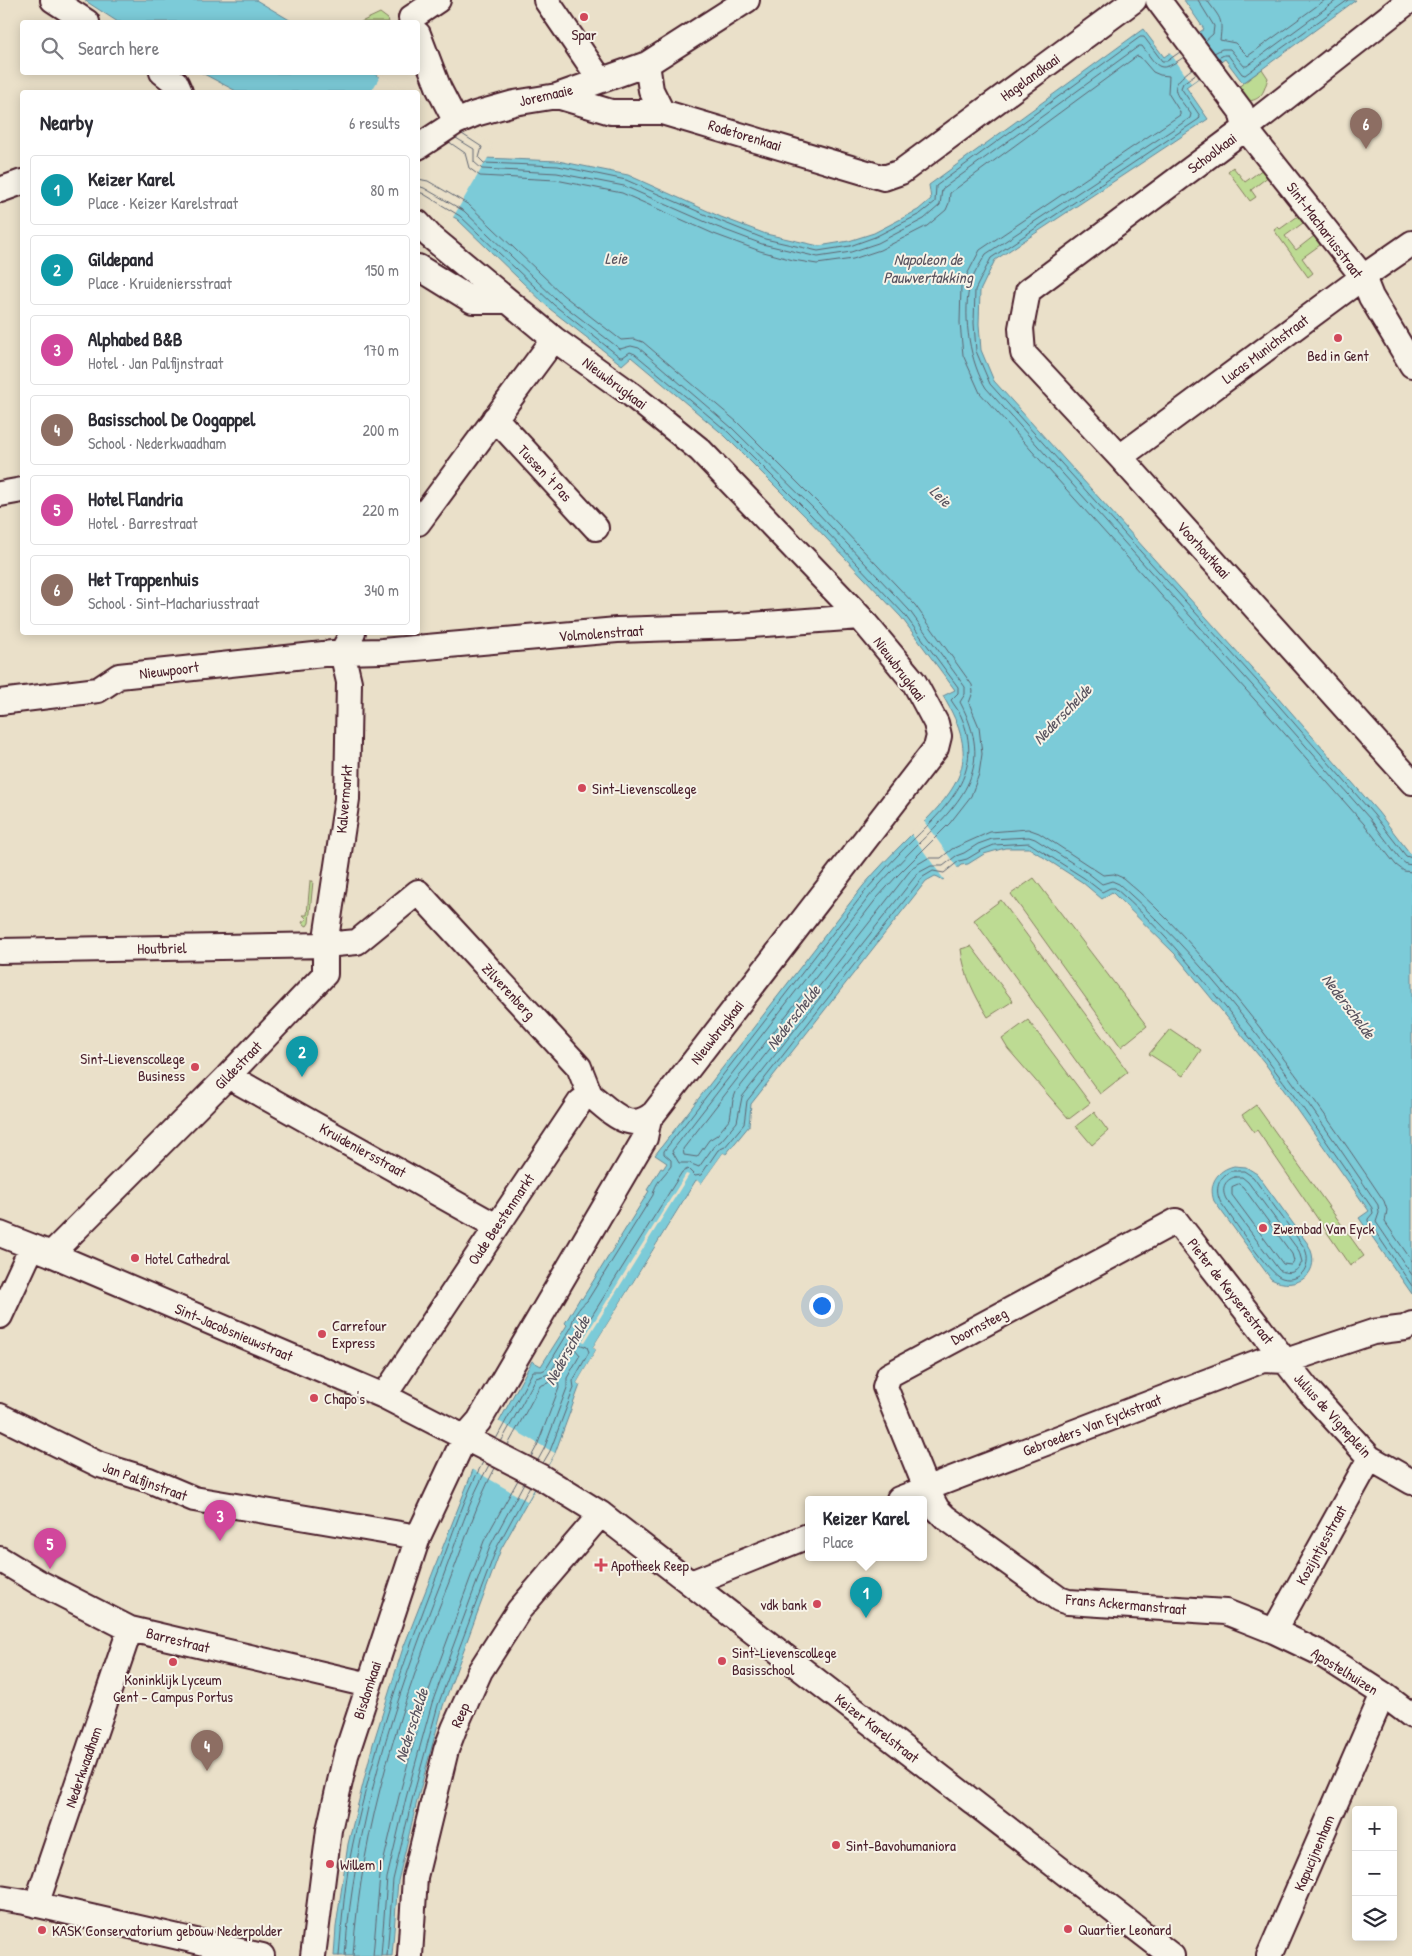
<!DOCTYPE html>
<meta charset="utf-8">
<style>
body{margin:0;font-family:"Patrick Hand",sans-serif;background:#f2f2f3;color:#2b2b33}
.controls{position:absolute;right:15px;bottom:15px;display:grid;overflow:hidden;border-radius:5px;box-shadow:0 2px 12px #0003}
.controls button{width:45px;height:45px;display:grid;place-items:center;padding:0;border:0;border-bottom:1px solid #e1e1e2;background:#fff;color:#2b2b33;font:25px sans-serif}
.you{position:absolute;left:821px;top:1305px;width:18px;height:18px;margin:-12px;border:4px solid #fff;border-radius:50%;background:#1a73e8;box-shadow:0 0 0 8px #1a73e833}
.badge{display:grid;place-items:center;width:32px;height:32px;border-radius:50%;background:#b45309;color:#fff;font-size:16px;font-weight:700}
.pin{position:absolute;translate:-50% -41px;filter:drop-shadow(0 1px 2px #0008)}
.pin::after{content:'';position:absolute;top:26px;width:18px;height:15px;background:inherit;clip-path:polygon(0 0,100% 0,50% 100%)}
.popup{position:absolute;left:805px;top:1496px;width:122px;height:65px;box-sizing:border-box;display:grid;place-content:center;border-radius:5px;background:#fff;filter:drop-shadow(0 1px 4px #0005);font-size:16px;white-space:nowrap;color:#7c7c81}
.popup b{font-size:19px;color:#2b2b33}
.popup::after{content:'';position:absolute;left:50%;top:100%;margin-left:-10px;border:10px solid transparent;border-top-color:#fff}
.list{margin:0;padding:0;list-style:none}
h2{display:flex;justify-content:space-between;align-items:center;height:65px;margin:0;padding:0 20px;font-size:21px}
h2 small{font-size:16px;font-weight:400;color:#7c7c81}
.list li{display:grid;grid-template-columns:32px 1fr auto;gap:15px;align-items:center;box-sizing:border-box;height:70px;margin:0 10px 10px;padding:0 10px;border:1px solid #e1e1e2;border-radius:5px}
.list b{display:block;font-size:19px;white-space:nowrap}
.list p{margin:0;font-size:16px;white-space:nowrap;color:#7c7c81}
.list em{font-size:16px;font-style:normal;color:#7c7c81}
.icon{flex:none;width:28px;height:28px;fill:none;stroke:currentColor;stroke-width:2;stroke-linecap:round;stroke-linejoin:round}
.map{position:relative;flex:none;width:1412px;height:1956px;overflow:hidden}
.search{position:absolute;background:#fff;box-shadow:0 2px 12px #0003;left:20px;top:20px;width:400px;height:55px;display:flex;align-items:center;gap:12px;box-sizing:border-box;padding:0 18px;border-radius:5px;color:#7c7c81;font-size:19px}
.panel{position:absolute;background:#fff;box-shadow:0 2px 12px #0003;left:20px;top:90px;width:400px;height:545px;border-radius:5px}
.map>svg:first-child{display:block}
.green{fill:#bddb93;stroke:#847d5f}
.water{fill:#7ccbd8;stroke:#688693}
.pier{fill:#eae0c9}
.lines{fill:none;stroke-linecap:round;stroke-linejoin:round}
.shore{stroke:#5e6470;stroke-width:1}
.minor-casing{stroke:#4a1f2b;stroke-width:28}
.minor{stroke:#f7f3e8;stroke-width:24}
.poi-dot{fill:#d1495b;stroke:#f7f3e8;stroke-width:2}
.labels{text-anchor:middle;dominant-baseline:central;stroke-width:4;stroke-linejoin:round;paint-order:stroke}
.poi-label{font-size:15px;fill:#4a1f2b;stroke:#f7f3e8;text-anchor:start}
.street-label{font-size:15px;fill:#4a1f2b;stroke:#f7f3e8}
.water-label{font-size:16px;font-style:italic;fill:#59535f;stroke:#f7f3e8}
</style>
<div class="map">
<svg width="1412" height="1956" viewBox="0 0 1412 1956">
<rect width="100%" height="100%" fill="#eae0c9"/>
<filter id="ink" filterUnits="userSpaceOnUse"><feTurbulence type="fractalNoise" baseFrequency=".02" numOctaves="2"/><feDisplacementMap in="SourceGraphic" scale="10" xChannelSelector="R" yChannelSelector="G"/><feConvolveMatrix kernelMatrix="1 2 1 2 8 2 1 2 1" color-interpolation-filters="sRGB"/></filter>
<g filter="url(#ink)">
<path class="green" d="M 380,13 L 388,19 L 389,22 L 361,22 Z
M 1262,69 L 1268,78 C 1264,91 1262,101 1246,101 L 1237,88 Z
M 1233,167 L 1245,182 L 1263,169 L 1269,176 L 1251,190 L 1256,197 L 1250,201 L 1228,171 Z
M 1298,216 L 1303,223 L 1285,236 L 1296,250 L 1314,236 L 1320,245 L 1302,258 L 1313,273 L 1308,277 L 1274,230 L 1278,227 L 1280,229 Z
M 1034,878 L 1147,1026 L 1121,1047 L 1011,894 Z
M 310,881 L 313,881 L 309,923 L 307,926 L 303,924 L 302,922 L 307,919 L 303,915 L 307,915 Z
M 1001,900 L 1128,1072 L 1100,1094 L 974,920 Z
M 971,946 L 1013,1001 L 988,1017 C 975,996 964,975 961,949 Z
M 1028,1020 L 1090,1103 L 1069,1119 L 1008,1049 L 1002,1039 Z
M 1170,1029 L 1201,1050 L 1183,1076 L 1149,1054 Z
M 1256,1105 L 1364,1256 L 1350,1266 L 1257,1130 L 1254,1132 L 1242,1115 Z
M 1094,1112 L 1108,1131 L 1092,1145 L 1076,1126 Z"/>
<path class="water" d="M 84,0 L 256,0 L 293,22 L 118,22 Z
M 1184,0 L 1356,0 L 1243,83 L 1225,59 L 1186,87 L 1208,119 L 995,260 L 980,291 L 979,324 L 981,350 L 994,381 L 1277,696 L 1378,812 L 1412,856 L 1412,1294 L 1359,1218 L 1369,1211 L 1264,1062 L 1175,954 L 1112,892 L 1102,899 L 1082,882 L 1029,848 L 1005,848 L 984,854 L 968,864 L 961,865 L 943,880 L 938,877 L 935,876 L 926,881 L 751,1104 L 749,1126 L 726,1154 L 723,1153 L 701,1184 L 696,1180 L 593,1347 L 596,1350 L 577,1383 L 580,1385 L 555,1453 L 501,1549 L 443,1706 L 417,1801 L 398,1881 L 392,1956 L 334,1956 L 336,1927 L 348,1844 L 373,1744 L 402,1651 L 473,1470 L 532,1361 L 541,1366 L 567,1325 L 565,1323 L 580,1298 L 582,1299 L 649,1191 L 647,1190 L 661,1168 L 663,1169 L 667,1163 L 655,1155 L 863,886 C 879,867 896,850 913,833 C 962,785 981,760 943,696 L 955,690 L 901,617 L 808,519 L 725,436 L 631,357 L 622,365 L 550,309 L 457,219 L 418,197 L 484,158 L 558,161 L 628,175 L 721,217 L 766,234 L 819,246 L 849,241 L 874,233 L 918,210 L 931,199 L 929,185 L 1143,29 L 1164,57 L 1204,29 Z
M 202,73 L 373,73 L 405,92 L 238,92 Z
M 1234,1166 L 1246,1167 L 1257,1174 L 1308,1244 C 1324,1272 1297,1293 1271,1279 L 1214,1201 C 1208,1184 1217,1170 1234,1166 Z"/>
<path class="pier" d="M 1195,32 L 1218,64 L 1191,83 L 1169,51 Z
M 381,75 L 406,90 L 407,92 L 371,92 Z
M 418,98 L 492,145 L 489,156 L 452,219 L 418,200 Z
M 923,820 L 959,870 L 945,881 L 910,832 Z
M 723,1153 L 726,1154 L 703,1186 L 700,1186 L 697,1184 L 596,1347 L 598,1351 L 580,1385 L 577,1383 L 596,1350 L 593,1347 L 697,1180 L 701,1184 Z
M 686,1174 L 689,1175 L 585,1342 L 582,1341 Z
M 497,1422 L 500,1422 L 555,1453 L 527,1501 L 472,1469 Z"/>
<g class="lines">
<path class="shore" d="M 1198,0 L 1214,26 L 1213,34 L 1205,41
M 1207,0 C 1220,19 1223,17 1220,40 L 1235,43 L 1248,56 L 1325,0
M 1214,53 L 1222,49 L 1230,49 L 1244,66 L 1247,66 L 1337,0
M 1218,58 L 1224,55 L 1228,55 L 1242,74 L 1245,75 L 1348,0
M 1193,68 C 1166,88 1174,91 1191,114 L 1190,118 L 986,254 C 980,264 971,278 969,289 C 963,318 970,363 986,388 L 1269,704 L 1370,819 L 1401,860 L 1406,864 L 1412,865
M 1197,73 L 1183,83 L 1181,88 L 1200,116 L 1199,119 L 991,258 L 975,290 L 974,323 L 976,351 L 990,384 L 1274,700 L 1374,815 L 1406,856 L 1412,858
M 462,134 L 482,147 L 479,158 L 484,163 L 558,166 L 626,180 L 720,221 L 765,239 L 818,251 L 850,246 L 875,237 L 920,214 L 935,202 L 936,186 L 1140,37 L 1144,37 L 1162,61 L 1167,61 L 1180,52
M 456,138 L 474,149 L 474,162 L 482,169 L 557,173 L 624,186 L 717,227 L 762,244 L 818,257 L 851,252 L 878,243 L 924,219 L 940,205 L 942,189 L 1139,46 L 1142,46 C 1159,69 1159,74 1184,57
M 449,142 L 465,153 L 469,168 L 480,176 L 556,180 L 622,193 L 714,234 L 760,251 L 793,260 L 817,264 L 853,259 L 880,250 L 927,226 L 946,210 L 949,203 L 950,193 L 1137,56 L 1140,57 L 1153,72 L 1160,75 L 1169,76 L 1168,93 L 1180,112 L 1180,115 L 980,250 L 961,286 L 960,323 L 963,355 L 980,393 L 1263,709 L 1364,824 L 1396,865 L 1404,871 L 1412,872
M 418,179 L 428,181 L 469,205 L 563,295 L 621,340 L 634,339 L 643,342 L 737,422 L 821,506 L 915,605 L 972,685 L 973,692 L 969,703 L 979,727 L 982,754 L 979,774 L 971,796 L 950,823 L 897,876 L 877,898 L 683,1149 L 684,1155 L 697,1157 L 709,1140 L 717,1135 L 730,1119 L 733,1100 L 736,1092 L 913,867 L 928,858 L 941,858 L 952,849 L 990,832 L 1028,829 L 1039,833 L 1103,875 L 1114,874 L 1123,878 C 1166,914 1202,956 1237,999 C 1290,1064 1338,1132 1384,1201 L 1387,1210 L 1385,1222 L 1412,1261
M 418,186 L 424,188 L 464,211 L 558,301 L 620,349 L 631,346 L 639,348 L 732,428 L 816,511 L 909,610 L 965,687 L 965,694 L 960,702 C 995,768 963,800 917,845 C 901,861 886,877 872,893 L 682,1138 L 672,1151 L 679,1163 L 689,1163 L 699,1167 L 714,1146 L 721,1141 L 737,1122 L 742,1097 L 918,873 L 931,866 L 943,866 L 956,856 L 964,853 L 978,844 L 992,839 L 1029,837 L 1035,839 L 1088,873 L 1102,884 L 1112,881 L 1119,884 C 1222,976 1301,1091 1378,1205 L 1379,1213 L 1376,1222 L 1412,1275
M 418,193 L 422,193 L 460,216 L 554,305 L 620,357 L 623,357 L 630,352 L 635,354 L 728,432 L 811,515 L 904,614 L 958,687 L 958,693 L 951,700 C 954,705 959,711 961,716 C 984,769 952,802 917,836 C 899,853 883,871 867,889 L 664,1151 L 664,1154 L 671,1160 L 671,1166 C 664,1176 655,1182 653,1195 L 587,1301 C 579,1307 572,1318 571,1328 L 546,1369 L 542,1371 L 533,1371 L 496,1439
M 1231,1171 L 1244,1171 L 1253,1177 L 1304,1247 C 1313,1263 1302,1284 1282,1278 C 1268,1274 1232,1217 1221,1203 C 1214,1190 1218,1177 1231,1171 Z
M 1235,1177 L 1242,1177 L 1248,1182 L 1299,1251 L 1302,1262 C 1297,1273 1289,1275 1279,1270 L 1226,1199 C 1221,1189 1224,1180 1235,1177 Z
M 1239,1184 L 1243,1187 L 1292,1254 L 1294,1261 L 1291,1265 L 1283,1264 L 1232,1195 L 1232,1187 Z
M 501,1442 L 536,1378 L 549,1374 L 568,1344 L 571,1344 L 580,1355 L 567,1378 L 567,1388 L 544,1449 L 538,1460
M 508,1445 L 540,1386 L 558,1379 L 559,1388 L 537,1446 L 531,1457
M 543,1463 L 550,1451 L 574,1388 L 573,1381 L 589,1352 L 587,1347 L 579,1344 L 578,1338 L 682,1172 L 688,1169 L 695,1176 L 701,1175 L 718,1150 L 725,1147 L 744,1124 L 747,1101 L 923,877 L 933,871 L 944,873 L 959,861 L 967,859 L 982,850 L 994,845 L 1029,843 L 1084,878 L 1102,892 L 1110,888 L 1115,888 C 1157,925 1191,965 1226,1008 C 1279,1072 1326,1140 1372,1208 L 1373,1213 L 1368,1219 L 1368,1221 L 1412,1286
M 339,1956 C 342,1919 345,1880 353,1843 C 373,1751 403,1662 437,1575 C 452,1537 464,1497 483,1462
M 345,1956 C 354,1825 395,1699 443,1577 C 457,1540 469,1500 489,1465
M 353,1956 C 361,1825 403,1698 451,1577 C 465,1541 477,1502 495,1468
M 373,1956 L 380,1876 L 399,1796 L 425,1701 L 484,1541 L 518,1480
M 381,1956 L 387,1878 L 406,1798 L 432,1703 L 491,1544 L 524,1483
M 387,1956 L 393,1880 L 412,1800 L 438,1705 L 497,1547 L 530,1486"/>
<g class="minor-casing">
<path id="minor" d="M 53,0 L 87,22
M 546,0 L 600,79
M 1158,0 L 1241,111 L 1245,128 L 1363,277 L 1371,297 L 1412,365
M 1410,0 L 1262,116 L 1028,291 L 1021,328 L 1023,353 L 1120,457 L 1412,782
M 411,18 L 438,0
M 418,34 L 439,89 L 456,122
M 647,64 L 651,90 L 662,112
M 162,72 L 176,83 L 180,92
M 557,96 L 611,112 L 662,112 L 884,178 L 901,172 L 1134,0
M 418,147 L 456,122 L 475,114 L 514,103 L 557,96 L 647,64 L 747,0
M 0,190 L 22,182
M 418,267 L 473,301 L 507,301
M 495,418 L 596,528
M 1120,457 L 1363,277 L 1412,243
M 0,494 L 22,490
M 418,523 L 554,339
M 342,652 L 353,632
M 0,702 L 98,690 L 119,676 L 342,652 L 382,651 L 617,630 L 738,626 L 860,617
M 0,951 L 325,945 L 357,942 L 418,892 L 579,1067 L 590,1095
M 228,1076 L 496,1226
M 0,1234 L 51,1254 L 384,1396 L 541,1477 L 601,1514 L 1172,1956
M 51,1254 L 228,1076 L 325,974 L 325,945 L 347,799 L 349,682 L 342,652
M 0,1316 L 32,1247
M 384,1396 L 580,1102 L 590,1095 C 611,1111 629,1135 654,1113 L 936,748 L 939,736 L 936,723 L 914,682 L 860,617 L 700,450 L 632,395 L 554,339 L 430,236 L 418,223
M 0,1416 L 100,1465 L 149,1480 L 194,1499 L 418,1537
M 1412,1482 L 1370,1458 L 1308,1390 L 1176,1221 L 889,1375 L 885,1387 L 926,1488 L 937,1509 L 945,1517 L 1059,1599 L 1068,1602 L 1226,1612 L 1274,1631 L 1318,1652 L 1383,1694 L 1412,1716
M 899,1499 L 1263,1360 L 1286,1361 L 1373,1332 L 1405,1328 L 1412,1324
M 0,1559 L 38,1582 L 130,1629 L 369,1685
M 691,1583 L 808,1536
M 1274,1631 L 1370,1458
M 0,1898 L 25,1902 L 262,1956
M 36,1905 L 130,1629
M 313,1956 L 329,1830 L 346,1755 L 418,1537 L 465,1437 L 479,1421 L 645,1138 L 649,1118
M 410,1956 L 415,1877 L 446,1750 L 454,1729 L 480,1671 L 519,1610 L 601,1514
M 1269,1956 L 1383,1694"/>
</g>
<use href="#minor" class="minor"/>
</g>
</g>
<g class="poi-dot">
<circle cx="584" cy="17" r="5"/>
<circle cx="1338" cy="338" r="5"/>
<circle cx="582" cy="788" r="5"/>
<circle cx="195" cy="1067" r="5"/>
<circle cx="1263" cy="1228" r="5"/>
<circle cx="135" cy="1258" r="5"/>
<circle cx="322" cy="1334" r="5"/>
<circle cx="314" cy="1398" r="5"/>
<path d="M598.5 1557.5h5v5h5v5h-5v5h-5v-5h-5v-5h5z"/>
<circle cx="817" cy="1604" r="5"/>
<circle cx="722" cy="1661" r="5"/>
<circle cx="173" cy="1662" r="5"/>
<circle cx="836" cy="1845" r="5"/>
<circle cx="330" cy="1864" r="5"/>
<circle cx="1068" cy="1929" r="5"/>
<circle cx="42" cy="1930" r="5"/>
</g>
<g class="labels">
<g class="poi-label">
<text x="584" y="34" text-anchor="middle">Spar</text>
<text x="1338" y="355" text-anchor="middle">Bed in Gent</text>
<text x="592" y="788">Sint-Lievenscollege</text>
<text x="185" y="1058" text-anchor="end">Sint-Lievenscollege<tspan x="185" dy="17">Business</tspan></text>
<text x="1273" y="1228">Zwembad Van Eyck</text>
<text x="145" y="1258">Hotel Cathedral</text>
<text x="332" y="1325">Carrefour<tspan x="332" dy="17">Express</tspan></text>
<text x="324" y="1398">Chapo's</text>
<text x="611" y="1565">Apotheek Reep</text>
<text x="807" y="1604" text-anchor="end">vdk bank</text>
<text x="732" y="1652">Sint-Lievenscollege<tspan x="732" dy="17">Basisschool</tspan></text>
<text x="173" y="1679" text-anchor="middle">Koninklijk Lyceum<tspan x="173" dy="17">Gent - Campus Portus</tspan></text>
<text x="846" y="1845">Sint-Bavohumaniora</text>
<text x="340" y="1864">Willem I</text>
<text x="1078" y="1929">Quartier Leonard</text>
<text x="52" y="1930">KASK Conservatorium gebouw Nederpolder</text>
</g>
<g class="street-label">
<text transform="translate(1030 77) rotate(-36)">Hagelandkaai</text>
<text transform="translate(546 95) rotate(-13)">Joremaaie</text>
<text transform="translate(745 135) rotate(17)">Rodetorenkaai</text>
<text transform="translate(1212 153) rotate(-37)">Schoolkaai</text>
<text transform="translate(1325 230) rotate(53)">Sint-Machariusstraat</text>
<text transform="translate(1265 349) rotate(-37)">Lucas Munichstraat</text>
<text transform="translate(615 383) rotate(37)">Nieuwbrugkaai</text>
<text transform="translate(545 473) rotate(47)">Tussen 't Pas</text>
<text transform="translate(1204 550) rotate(48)">Voorhoutkaai</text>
<text transform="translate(601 633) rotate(-4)">Volmolenstraat</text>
<text transform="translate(900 669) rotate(53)">Nieuwbrugkaai</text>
<text transform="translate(169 670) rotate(-7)">Nieuwpoort</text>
<text transform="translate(344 799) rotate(-85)">Kalvermarkt</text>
<text transform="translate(162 948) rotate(-1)">Houtbriel</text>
<text transform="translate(509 991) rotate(47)">Zilverenberg</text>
<text transform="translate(717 1032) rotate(-52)">Nieuwbrugkaai</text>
<text transform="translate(238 1065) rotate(-46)">Gildestraat</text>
<text transform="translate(363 1150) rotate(29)">Kruideniersstraat</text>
<text transform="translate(501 1219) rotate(-56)">Oude Beestenmarkt</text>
<text transform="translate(1231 1291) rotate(52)">Pieter de Keyserestraat</text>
<text transform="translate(979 1326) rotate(-28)">Doornsteeg</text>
<text transform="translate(234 1332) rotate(23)">Sint-Jacobsnieuwstraat</text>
<text transform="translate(1333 1415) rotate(48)">Julius de Vigneplein</text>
<text transform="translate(1092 1425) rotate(-21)">Gebroeders Van Eyckstraat</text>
<text transform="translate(145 1481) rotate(20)">Jan Palfijnstraat</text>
<text transform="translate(1321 1545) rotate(-61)">Kozijntjesstraat</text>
<text transform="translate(1126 1604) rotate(5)">Frans Ackermanstraat</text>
<text transform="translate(178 1640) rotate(14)">Barrestraat</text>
<text transform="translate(1345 1671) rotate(32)">Apostelhuizen</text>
<text transform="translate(367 1690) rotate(-72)">Bisdomkaai</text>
<text transform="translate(460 1715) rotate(-66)">Reep</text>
<text transform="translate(877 1728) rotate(38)">Keizer Karelstraat</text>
<text transform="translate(83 1767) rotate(-71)">Nederkwaadham</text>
<text transform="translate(1314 1853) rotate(-67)">Kapucijnenham</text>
</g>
<g class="water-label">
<text x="616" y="258">Leie</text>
<text x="928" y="259">Napoleon de<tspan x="928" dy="18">Pauwvertakking</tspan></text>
<text transform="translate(941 496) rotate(44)">Leie</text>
<text transform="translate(1062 714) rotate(-46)">Nederschelde</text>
<text transform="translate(1349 1006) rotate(53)">Nederschelde</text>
<text transform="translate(793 1017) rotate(-52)">Nederschelde</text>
<text transform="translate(567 1350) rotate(-61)">Nederschelde</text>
<text transform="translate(411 1725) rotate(-72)">Nederschelde</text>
</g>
</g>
</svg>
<div class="controls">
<button>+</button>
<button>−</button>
<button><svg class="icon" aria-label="layers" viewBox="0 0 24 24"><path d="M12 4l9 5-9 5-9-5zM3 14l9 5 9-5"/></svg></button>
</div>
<div class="you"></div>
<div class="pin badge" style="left:866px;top:1618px;background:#0f9aa8">1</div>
<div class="popup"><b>Keizer Karel</b>Place</div>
<div class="pin badge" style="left:302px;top:1077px;background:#0f9aa8">2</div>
<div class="pin badge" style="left:220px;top:1541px;background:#d1479c">3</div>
<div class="pin badge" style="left:207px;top:1771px;background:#8d6e63">4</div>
<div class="pin badge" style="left:50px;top:1569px;background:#d1479c">5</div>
<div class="pin badge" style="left:1366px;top:149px;background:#8d6e63">6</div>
<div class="search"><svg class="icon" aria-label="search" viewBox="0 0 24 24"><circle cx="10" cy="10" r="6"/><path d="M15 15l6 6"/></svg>Search here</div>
<section class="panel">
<h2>Nearby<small>6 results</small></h2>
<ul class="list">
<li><span class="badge" style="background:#0f9aa8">1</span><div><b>Keizer Karel</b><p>Place · Keizer Karelstraat</p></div><em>80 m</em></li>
<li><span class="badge" style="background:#0f9aa8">2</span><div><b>Gildepand</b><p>Place · Kruideniersstraat</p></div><em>150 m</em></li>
<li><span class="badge" style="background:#d1479c">3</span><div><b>Alphabed B&amp;B</b><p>Hotel · Jan Palfijnstraat</p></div><em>170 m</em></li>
<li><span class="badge" style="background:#8d6e63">4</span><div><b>Basisschool De Oogappel</b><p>School · Nederkwaadham</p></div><em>200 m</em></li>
<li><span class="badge" style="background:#d1479c">5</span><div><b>Hotel Flandria</b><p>Hotel · Barrestraat</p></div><em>220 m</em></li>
<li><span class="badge" style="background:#8d6e63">6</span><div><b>Het Trappenhuis</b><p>School · Sint-Machariusstraat</p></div><em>340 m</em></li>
</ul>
</section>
</div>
